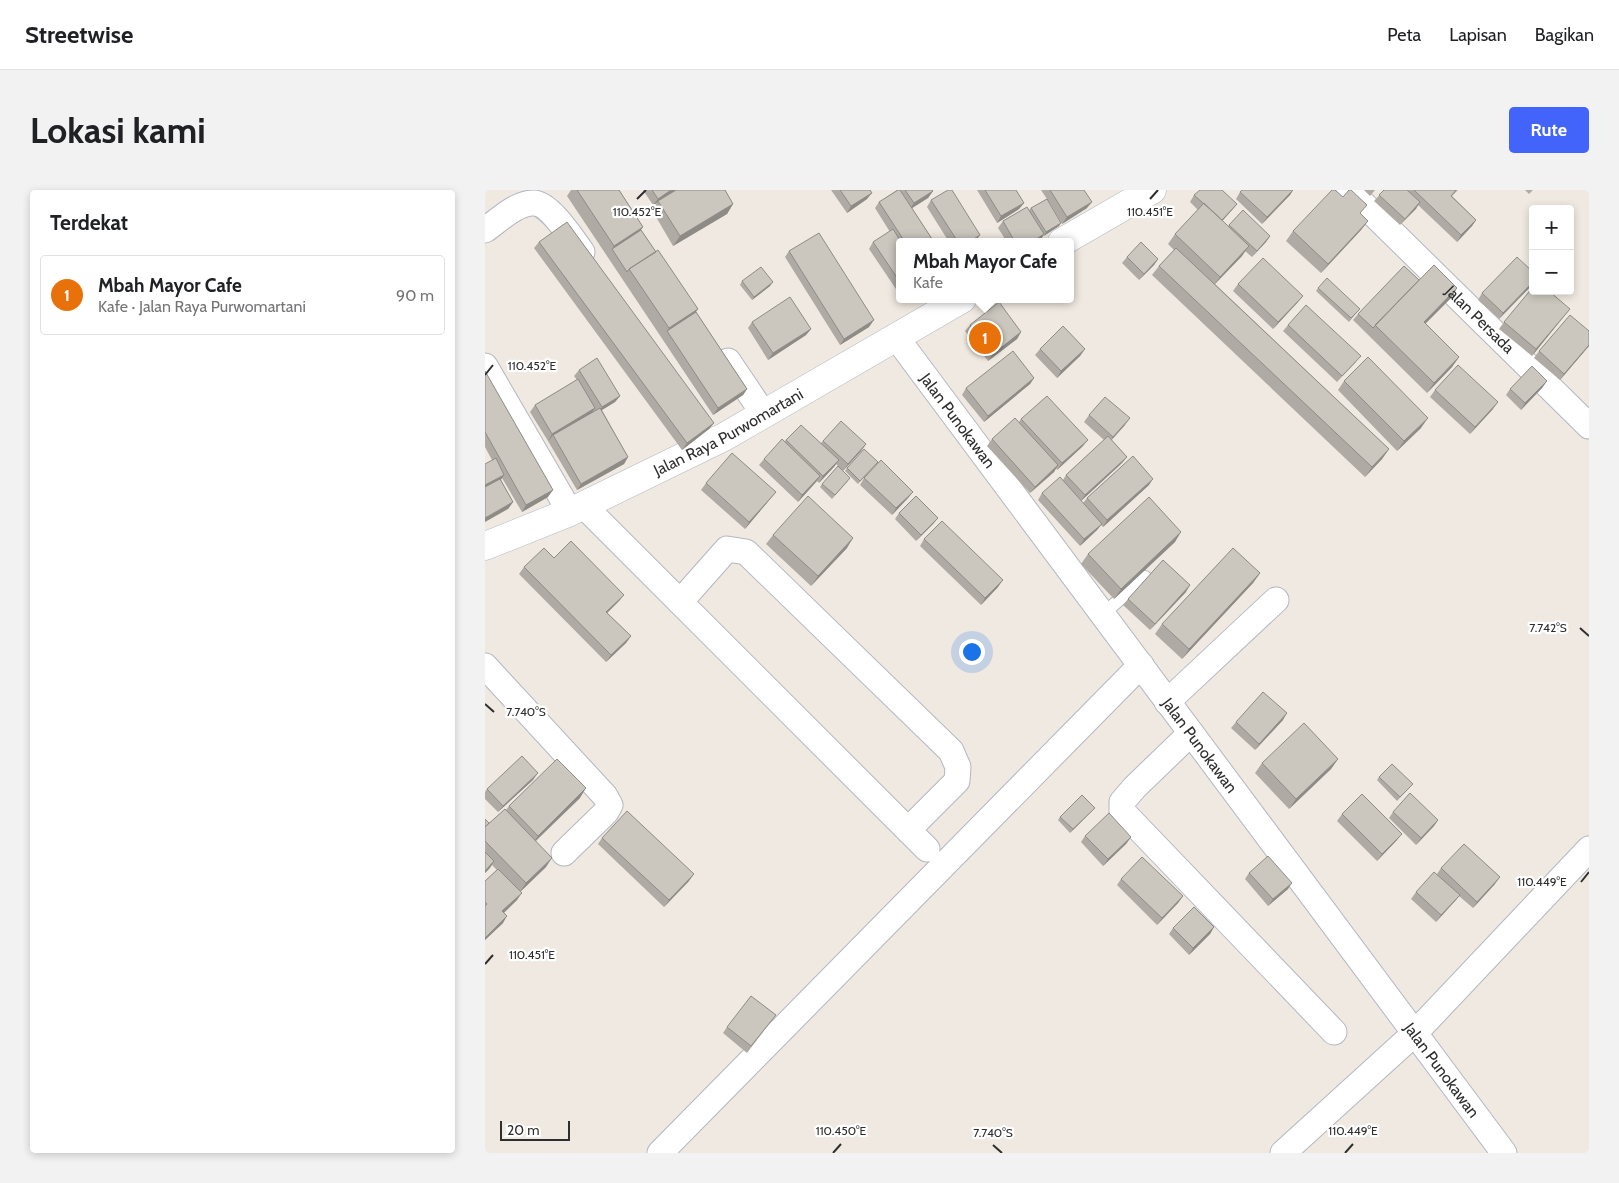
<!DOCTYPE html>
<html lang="id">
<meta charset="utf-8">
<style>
body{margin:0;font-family:Cabin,sans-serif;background:#f2f2f2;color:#202124}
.controls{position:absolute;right:15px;top:15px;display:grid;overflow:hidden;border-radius:5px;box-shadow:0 2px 8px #0003}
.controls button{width:45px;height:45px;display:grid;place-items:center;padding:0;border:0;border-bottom:1px solid #e0e0e0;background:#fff;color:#202124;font:25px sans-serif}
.scale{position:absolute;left:15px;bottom:12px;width:70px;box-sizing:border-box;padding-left:5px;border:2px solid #2e2e2e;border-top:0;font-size:14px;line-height:18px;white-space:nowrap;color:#2e2e2e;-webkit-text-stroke:4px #fff;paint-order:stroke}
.you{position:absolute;left:486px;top:461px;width:18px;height:18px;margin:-12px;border:4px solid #fff;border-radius:50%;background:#1a73e8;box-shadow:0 0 0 8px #1a73e833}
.badge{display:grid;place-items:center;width:32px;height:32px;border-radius:50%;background:#4264fb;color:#fff;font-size:16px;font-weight:700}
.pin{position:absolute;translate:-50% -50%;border:2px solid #fff;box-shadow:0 1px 5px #0006}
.popup{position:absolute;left:411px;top:48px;width:178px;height:65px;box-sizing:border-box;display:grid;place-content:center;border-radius:5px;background:#fff;filter:drop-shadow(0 1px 4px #0005);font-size:16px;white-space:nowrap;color:#757577}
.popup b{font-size:19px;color:#202124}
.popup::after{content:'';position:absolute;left:50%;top:100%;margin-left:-10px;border:10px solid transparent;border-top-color:#fff}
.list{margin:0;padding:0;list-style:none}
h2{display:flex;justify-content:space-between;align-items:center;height:65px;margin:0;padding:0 20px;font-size:21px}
h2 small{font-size:16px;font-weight:400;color:#757577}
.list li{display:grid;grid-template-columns:32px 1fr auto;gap:15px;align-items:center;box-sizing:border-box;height:80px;margin:0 10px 10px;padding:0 10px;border:1px solid #e0e0e0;border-radius:5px}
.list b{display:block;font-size:19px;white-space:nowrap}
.list p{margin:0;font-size:16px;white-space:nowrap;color:#757577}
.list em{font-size:16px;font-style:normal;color:#757577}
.map{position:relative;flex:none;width:1104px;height:963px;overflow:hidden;border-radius:5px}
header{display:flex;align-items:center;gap:30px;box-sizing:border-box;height:70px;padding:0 25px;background:#fff;border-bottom:1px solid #e0e0e0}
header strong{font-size:24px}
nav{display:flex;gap:28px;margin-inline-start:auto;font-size:18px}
.intro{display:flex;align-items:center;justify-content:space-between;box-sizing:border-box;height:120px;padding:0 30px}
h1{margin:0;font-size:35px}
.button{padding:12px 22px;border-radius:5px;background:#4264fb;color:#fff;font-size:18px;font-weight:700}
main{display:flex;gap:30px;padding:0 30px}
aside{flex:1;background:#fff;border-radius:5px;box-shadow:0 2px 8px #0003}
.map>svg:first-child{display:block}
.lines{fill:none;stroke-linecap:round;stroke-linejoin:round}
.lane-casing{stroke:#b4b7c1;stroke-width:14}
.street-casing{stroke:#b4b7c1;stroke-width:27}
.secondary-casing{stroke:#b4b7c1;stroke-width:29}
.lane{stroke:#fff;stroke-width:12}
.street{stroke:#fff;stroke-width:25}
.secondary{stroke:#fff;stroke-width:28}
.wall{fill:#afaba4}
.shaded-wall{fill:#8e8b86}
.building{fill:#cbc7bf;stroke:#8e8b86}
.ticks{fill:none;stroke:#2e2e2e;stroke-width:2}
.labels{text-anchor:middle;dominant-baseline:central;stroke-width:4.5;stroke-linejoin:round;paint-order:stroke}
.street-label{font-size:16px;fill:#2e2e2e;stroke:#fff}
.ticks-label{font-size:12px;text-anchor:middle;fill:#2e2e2e;stroke:#fff;stroke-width:4.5;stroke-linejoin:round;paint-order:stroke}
</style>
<header>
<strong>Streetwise</strong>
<nav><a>Peta</a><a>Lapisan</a><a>Bagikan</a></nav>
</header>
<div class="intro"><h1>Lokasi kami</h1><a class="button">Rute</a></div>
<main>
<aside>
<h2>Terdekat<small></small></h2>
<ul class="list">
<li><span class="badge" style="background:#e8710a">1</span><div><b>Mbah Mayor Cafe</b><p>Kafe · Jalan Raya Purwomartani</p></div><em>90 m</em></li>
</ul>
</aside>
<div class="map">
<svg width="1104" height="963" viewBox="0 0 1104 963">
<rect width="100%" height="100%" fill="#efe9e1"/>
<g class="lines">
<g class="lane-casing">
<path id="lane" d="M 617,425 L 660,387"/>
</g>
<g class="street-casing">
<g id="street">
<path id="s1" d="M 864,0 L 1104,236"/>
<path d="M 0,40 C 13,31 31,13 48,13 C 64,12 88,50 97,62"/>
<path id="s2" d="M 411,147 L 1019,963"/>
<path d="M 243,171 L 278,223"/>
<path d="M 0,176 L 85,322"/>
<path d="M 99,316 L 442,659"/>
<path d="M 195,412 L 242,359 L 261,362 L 466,561 L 473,577 L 472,591 L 423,640"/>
<path d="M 0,476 L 120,606 L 125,615 L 121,622 L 79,663"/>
<path d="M 682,512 L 791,410"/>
<path d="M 706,543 L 650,597 L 637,612 L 637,621 L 849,842"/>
<path d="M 175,963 L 656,475"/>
<path d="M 798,963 L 930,843 L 1104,659"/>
</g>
</g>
<g class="secondary-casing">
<g id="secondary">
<path d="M 577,52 L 667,0"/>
<path id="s3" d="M 0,356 L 85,322 L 239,247 L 477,109"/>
</g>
</g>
<use href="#lane" class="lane"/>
<use href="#street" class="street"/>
<use href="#secondary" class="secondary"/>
</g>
<path class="wall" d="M 86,0 L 134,0 L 158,37 L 156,40 L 171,62 L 213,119 L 211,122 L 262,199 L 258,205 L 228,225 L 82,6 Z
M 158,0 L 240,0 L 248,14 L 242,24 L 188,56 L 167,20 L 172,13 L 168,15 Z
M 346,0 L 385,0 L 382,9 L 362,23 Z
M 412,0 L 447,0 L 448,1 L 443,8 L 427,18 L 449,52 L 415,52 L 415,101 L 413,102 L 384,59 L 388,52 L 405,42 L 390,18 L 394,12 Z
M 492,0 L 531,0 L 539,13 L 534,19 L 512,33 Z
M 556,0 L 599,0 L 602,18 L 577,34 L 563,10 L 574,36 L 559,45 L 553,52 L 522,52 L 513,38 L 518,31 L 544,20 L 546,18 L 562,9 Z
M 808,0 L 805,5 L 777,34 L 751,9 L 755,2 Z
M 879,0 L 890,0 L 885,6 Z
M 899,0 L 973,0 L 967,6 L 991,30 L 987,36 L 972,52 L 933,15 L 915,35 L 889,11 Z
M 1040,0 L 1048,0 L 1044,4 Z
M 709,5 L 752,14 L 747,20 L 737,31 L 743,36 L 744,35 L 785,46 L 781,52 L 767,67 L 760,61 L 757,66 L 730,94 L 904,259 L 897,269 L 880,287 L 667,85 L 674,76 L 689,60 L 683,54 L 690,44 L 713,20 L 705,12 Z
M 446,10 L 490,51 L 464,52 L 442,17 Z
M 876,24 L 883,31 L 876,40 L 836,83 L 801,51 L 808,41 Z
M 54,52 L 229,233 L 224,239 L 197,260 L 49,58 Z
M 304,61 L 384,137 L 355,155 L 300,67 Z
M 642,67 L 673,69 L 669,75 L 654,90 L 637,73 Z
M 1048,82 L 1048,94 L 1014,129 L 993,110 L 997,103 Z
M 934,90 L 972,98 L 966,108 L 940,134 L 974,167 L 967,177 L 942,203 L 868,130 L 873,124 Z
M 257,91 L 285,96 L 267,110 L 255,95 Z
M 753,94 L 813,112 L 788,139 L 748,101 Z
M 833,98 L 875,119 L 864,132 L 831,101 Z
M 1085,119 L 1047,166 L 1014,139 L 1019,132 Z
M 267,132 L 326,139 L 321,145 L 283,170 L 263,138 Z
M 485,135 L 536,142 L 532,149 L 503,171 L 480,141 Z
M 803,135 L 871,172 L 852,192 L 798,141 Z
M 1104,156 L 1075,190 L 1049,168 L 1054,161 Z
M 555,159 L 600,159 L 595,166 L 572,188 L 550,165 Z
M 94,180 L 135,206 L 130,212 L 117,220 L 143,267 L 139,274 L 92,300 L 63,251 L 65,249 L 63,251 L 45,222 L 50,215 L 92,190 L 89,186 Z
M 0,181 L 63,307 L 37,322 L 17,288 L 16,290 L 28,312 L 23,319 L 7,270 L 0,257 Z
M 549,188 L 545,194 L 499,232 L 477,205 L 481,198 Z
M 859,191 L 936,238 L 912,261 L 853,200 Z
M 1062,191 L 1057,198 L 1036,220 L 1021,205 L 1025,199 Z
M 950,200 L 1008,219 L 985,244 L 945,207 Z
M 604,225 L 640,235 L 626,250 L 642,267 L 637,273 L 596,311 L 598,313 L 602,308 L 664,295 L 618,337 L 616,335 L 612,340 L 595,356 L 553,310 L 557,303 L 578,290 L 581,285 L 619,250 L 599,232 Z
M 536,229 L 598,256 L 572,280 L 571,278 L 569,282 L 545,303 L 502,256 L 507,249 L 534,232 Z
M 301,250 L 336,253 L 338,251 L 381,254 L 376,261 L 358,281 L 351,274 L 334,293 L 332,291 L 313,312 L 274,275 L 279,269 Z
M 393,272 L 373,294 L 360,281 L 362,278 Z
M 379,288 L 428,302 L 423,308 L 407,325 L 375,295 Z
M 363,291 L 347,309 L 335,297 L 337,294 Z
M 221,293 L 291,302 L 286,308 L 260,339 L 216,300 Z
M 414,323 L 453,328 L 448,334 L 431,351 L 410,329 Z
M 288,345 L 362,358 L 326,396 L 281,354 Z
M 439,349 L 513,397 L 496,415 L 435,356 Z
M 690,352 L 629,409 L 596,374 L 603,364 Z
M 69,368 L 139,405 L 134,411 L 122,423 L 146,446 L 141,453 L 121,472 L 34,384 L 39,377 Z
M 775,383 L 768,393 L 697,469 L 670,444 L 677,434 Z
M 701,402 L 665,440 L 638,415 L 643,409 Z
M 798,530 L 770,560 L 746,538 L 751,532 Z
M 853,569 L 846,579 L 804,619 L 770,583 L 777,573 Z
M 894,587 L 928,594 L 912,611 L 892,590 Z
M 48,590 L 13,622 L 0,609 L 0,602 L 2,599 Z
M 95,608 L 51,651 L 61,677 L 35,702 L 32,710 L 19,723 L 18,733 L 0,750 L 0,691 L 12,680 L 7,675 L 0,683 L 0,629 L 4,633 L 21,620 L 24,616 Z
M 607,621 L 585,643 L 573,630 L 575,627 Z
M 908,622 L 953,630 L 949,636 L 931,655 L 904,628 Z
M 857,624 L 912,650 L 892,671 L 852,631 Z
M 600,646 L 646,647 L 641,654 L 618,676 L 596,652 Z
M 117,648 L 204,691 L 179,717 L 113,654 Z
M 956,678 L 1010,694 L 988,718 L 974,706 L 970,711 L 951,732 L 926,709 L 931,702 L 952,684 Z
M 764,683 L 803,699 L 783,716 L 760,689 Z
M 636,689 L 698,706 L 693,713 L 672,735 L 632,695 Z
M 729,737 L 725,744 L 704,765 L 684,744 L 688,738 Z
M 291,825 L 262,863 L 238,843 L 242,837 Z"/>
<path class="shaded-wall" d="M 186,0 L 191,0 L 173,11 L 172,13 L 168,15 L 173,9 Z
M 808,0 L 805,5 L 777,34 L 782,27 Z
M 448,1 L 443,8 L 424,20 L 429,13 Z
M 387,3 L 382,9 L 362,23 L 366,16 Z
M 607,12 L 602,18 L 577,34 L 582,27 Z
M 935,12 L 931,19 L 915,35 L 920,29 Z
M 539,13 L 534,19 L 512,33 L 516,26 Z
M 248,14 L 242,24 L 188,56 L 195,46 Z
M 752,14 L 747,20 L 732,37 L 736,31 Z
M 991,30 L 987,36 L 972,52 L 976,45 Z
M 883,31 L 876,40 L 836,83 L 843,74 Z
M 576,33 L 574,36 L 559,46 L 561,42 Z
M 158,37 L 151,46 L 127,59 L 129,56 Z
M 559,44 L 555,51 L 553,52 L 547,52 Z
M 495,45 L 490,52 L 484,52 Z
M 785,46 L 781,52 L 767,67 L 772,61 Z
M 764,56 L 757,66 L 728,96 L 735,87 Z
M 673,69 L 669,75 L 654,90 L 659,84 Z
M 288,92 L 285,96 L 267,110 L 269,107 Z
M 1048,92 L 1048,94 L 1014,129 L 1018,123 Z
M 972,98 L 966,108 L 932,142 L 939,132 Z
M 818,106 L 813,112 L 788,139 L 793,132 Z
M 213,119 L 206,128 L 182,141 L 184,138 Z
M 1085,119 L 1080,125 L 1047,166 L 1051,159 Z
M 389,130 L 384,137 L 355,155 L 359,149 Z
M 326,139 L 321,145 L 283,170 L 288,163 Z
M 536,142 L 532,149 L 503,171 L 508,164 Z
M 1104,155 L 1104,156 L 1075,190 L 1079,184 Z
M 600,159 L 595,166 L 572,188 L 576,181 Z
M 974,167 L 967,177 L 942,203 L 949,193 Z
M 549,188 L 545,194 L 499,232 L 503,226 Z
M 1062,191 L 1057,198 L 1036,220 L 1040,213 Z
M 262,199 L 258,205 L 228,225 L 233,218 Z
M 135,206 L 130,212 L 112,223 L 117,217 Z
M 1013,212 L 1008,219 L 985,244 L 990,237 Z
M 110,218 L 106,224 L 68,245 L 65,249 L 63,251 L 67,244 Z
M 645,228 L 640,235 L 624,253 L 628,247 Z
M 943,228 L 936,238 L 912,261 L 919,251 Z
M 229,233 L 224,239 L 197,260 L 202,253 Z
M 603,250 L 598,256 L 572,280 L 577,273 Z
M 381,254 L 376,261 L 358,281 L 363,274 Z
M 904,259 L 897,269 L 880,287 L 887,277 Z
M 143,267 L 139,274 L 92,300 L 96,294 Z
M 642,267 L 637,273 L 595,312 L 600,305 Z
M 354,270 L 349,277 L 334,293 L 338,286 Z
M 573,275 L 569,282 L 545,303 L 550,297 Z
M 19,285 L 15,291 L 0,299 L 0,295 Z
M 335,286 L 331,292 L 313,312 L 317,305 Z
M 668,289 L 664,295 L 618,337 L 622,330 Z
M 68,300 L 63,307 L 37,322 L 41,315 Z
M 291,302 L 286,308 L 260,339 L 264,332 Z
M 428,302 L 423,308 L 407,325 L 411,318 Z
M 28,312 L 23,319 L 0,332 L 0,328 Z
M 453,328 L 448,334 L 431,351 L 436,345 Z
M 617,334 L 612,340 L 595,356 L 599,349 Z
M 696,342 L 690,352 L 629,409 L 636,399 Z
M 368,348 L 362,358 L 326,396 L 333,386 Z
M 775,383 L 768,393 L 697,469 L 704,459 Z
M 518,390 L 513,397 L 496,415 L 500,408 Z
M 705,395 L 701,402 L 665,440 L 670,434 Z
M 139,405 L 134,411 L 117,428 L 121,422 Z
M 146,446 L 141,453 L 121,472 L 126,465 Z
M 802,523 L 798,530 L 770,560 L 774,554 Z
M 853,569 L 846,579 L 804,619 L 811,609 Z
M 53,583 L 48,590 L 13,622 L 18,616 Z
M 101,598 L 95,608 L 46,655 L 53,646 Z
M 610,618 L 585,643 L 588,639 Z
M 953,630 L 949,636 L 931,655 L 936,648 Z
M 917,644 L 912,650 L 892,671 L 897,664 Z
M 646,647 L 641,654 L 618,676 L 623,669 Z
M 67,668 L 61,677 L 34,703 L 41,693 Z
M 9,671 L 5,678 L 0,683 L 0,681 Z
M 209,684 L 204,691 L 179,717 L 184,710 Z
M 1015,687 L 1010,694 L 988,718 L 992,712 Z
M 807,693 L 803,699 L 783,716 L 788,709 Z
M 37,703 L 32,710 L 13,728 L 17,721 Z
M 975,705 L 970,711 L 951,732 L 956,725 Z
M 698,706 L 693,713 L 672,735 L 677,728 Z
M 22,726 L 18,733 L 0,750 L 0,748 Z
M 729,737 L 725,744 L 704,765 L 708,758 Z"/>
<path class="building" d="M 92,0 L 134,0 L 158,37 L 129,56 Z
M 167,0 L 186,0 L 173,9 Z
M 191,0 L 240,0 L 248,14 L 195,46 L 173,11 Z
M 355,0 L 385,0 L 387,3 L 366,16 Z
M 413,0 L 415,0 L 449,52 L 420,52 L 394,12 Z
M 420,0 L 447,0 L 448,1 L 429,13 Z
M 463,0 L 467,0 L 495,45 L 484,52 L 473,52 L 446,10 Z
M 500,0 L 531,0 L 539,13 L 516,26 Z
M 565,0 L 599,0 L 607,12 L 582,27 Z
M 715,0 L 737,0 L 752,14 L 737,30 L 709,5 Z
M 757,0 L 808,0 L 782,27 L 755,2 Z
M 847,0 L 850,0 L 858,7 L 864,0 L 866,0 L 882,15 L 875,23 L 883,31 L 843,74 L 808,41 Z
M 899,0 L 922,0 L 935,12 L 920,29 L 894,5 Z
M 929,0 L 971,0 L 966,6 L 991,30 L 976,45 Z
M 562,9 L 576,33 L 561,42 L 546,18 Z
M 719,13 L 764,56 L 735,87 L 690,44 Z
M 542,17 L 559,44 L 547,52 L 530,52 L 518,31 Z
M 758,20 L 785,46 L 772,61 L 744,35 Z
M 82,32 L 229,233 L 202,253 L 54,52 Z
M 408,39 L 416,52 L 415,52 L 415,92 L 388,52 Z
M 156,40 L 171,62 L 144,79 L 142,82 L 127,59 Z
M 334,43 L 389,130 L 359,149 L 304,61 Z
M 656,52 L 673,69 L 659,84 L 642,67 Z
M 691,58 L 904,259 L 887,277 L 674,76 Z
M 173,60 L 213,119 L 184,138 L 144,79 Z
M 1032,67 L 1048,82 L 1048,92 L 1018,123 L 997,103 Z
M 778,68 L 818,106 L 793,132 L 753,94 Z
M 949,75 L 972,98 L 939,132 L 974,167 L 949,193 L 890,135 Z
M 919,76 L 934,90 L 888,138 L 873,124 Z
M 276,77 L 288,92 L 269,107 L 257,91 Z
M 842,88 L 875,119 L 866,128 L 833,98 Z
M 1048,97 L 1048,101 L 1064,101 L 1085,119 L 1051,159 L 1019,132 Z
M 305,107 L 326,139 L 288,163 L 267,132 Z
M 514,112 L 536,142 L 508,164 L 485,135 Z
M 821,115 L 876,166 L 857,186 L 803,135 Z
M 211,122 L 262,199 L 233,218 L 182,141 Z
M 1085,125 L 1104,141 L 1104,155 L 1079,184 L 1054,161 Z
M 578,136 L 600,159 L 576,181 L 555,159 Z
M 528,161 L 549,188 L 503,226 L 481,198 Z
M 883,167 L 943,228 L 919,251 L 859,191 Z
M 112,168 L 135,206 L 117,217 L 94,180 Z
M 973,175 L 1013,212 L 990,237 L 950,200 Z
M 1047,176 L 1062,191 L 1040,213 L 1025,199 Z
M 0,181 L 68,300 L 41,315 L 0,242 Z
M 93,189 L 110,218 L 67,244 L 50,215 Z
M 562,206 L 603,250 L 577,273 L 536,229 Z
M 620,207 L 645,228 L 628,247 L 604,225 Z
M 115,218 L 143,267 L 96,294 L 68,245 Z
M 530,228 L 573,275 L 550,297 L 507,249 Z
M 356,231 L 381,254 L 363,274 L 338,251 Z
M 316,235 L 354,270 L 338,286 L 301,250 Z
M 623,246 L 642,267 L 600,305 L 581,285 Z
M 297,249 L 335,286 L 317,305 L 279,269 Z
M 379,259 L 393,272 L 375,291 L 362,278 Z
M 247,263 L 291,302 L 264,332 L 221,293 Z
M 648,266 L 668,289 L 622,330 L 602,308 Z
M 11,268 L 19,285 L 0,295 L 0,274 Z
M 396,270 L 428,302 L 411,318 L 379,288 Z
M 353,276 L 365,288 L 350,305 L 337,294 Z
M 575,287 L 617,334 L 599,349 L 557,303 Z
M 15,289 L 28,312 L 0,328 L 0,297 Z
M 323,306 L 368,348 L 333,386 L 288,345 Z
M 431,306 L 453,328 L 436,345 L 414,323 Z
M 664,307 L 696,342 L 636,399 L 603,364 Z
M 457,331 L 518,390 L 500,408 L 439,349 Z
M 86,351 L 139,405 L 121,422 L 146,446 L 126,465 L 39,377 L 59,358 L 69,368 Z
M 748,358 L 775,383 L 704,459 L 677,434 Z
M 678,370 L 705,395 L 670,434 L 643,409 Z
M 778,502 L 802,523 L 774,554 L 751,532 Z
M 819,533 L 853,569 L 811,609 L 777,573 Z
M 37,566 L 53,583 L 18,616 L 2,599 Z
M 72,569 L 101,598 L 53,646 L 24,616 Z
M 907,574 L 928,594 L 915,607 L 894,587 Z
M 925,603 L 953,630 L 936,648 L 908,622 Z
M 877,604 L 917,644 L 897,664 L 857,624 Z
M 597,605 L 610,618 L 588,639 L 575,627 Z
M 20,619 L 67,668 L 41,693 L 0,651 L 0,637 Z
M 142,621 L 209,684 L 184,710 L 117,648 Z
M 624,623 L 646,647 L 623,669 L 600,646 Z
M 0,629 L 4,633 L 0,637 Z
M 979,654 L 1015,687 L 992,712 L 956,678 Z
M 0,662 L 9,671 L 0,681 Z
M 783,666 L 807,693 L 788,709 L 764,683 Z
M 657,667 L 698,706 L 677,728 L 636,689 Z
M 13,679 L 37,703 L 17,721 L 22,726 L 0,748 L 0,716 L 2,714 L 0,712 L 0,691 Z
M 949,682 L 975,705 L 956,725 L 931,702 Z
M 709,717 L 729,737 L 708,758 L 688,738 Z
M 266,806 L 291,825 L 266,856 L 242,837 Z"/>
<path class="ticks" d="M 152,9 L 161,0M 665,9 L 673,0M 0,185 L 8,175M 1095,438 L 1104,446M 0,514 L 9,522M 1096,692 L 1104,682M 0,774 L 8,765M 508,955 L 517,963M 348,963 L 356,954M 860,963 L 868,954"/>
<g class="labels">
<g class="street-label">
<text stroke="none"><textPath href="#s1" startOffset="184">Jalan Persada</textPath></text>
<text stroke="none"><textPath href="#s2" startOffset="104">Jalan Punokawan</textPath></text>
<text stroke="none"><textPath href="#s3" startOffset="269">Jalan Raya Purwomartani</textPath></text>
<text stroke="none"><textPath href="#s2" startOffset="509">Jalan Punokawan</textPath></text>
<text stroke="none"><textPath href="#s2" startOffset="914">Jalan Punokawan</textPath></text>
</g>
</g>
<g class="ticks-label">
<text x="152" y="26">110.452°E</text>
<text x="665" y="26">110.451°E</text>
<text x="47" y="180">110.452°E</text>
<text x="1063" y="442">7.742°S</text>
<text x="41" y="526">7.740°S</text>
<text x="1057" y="696">110.449°E</text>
<text x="47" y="769">110.451°E</text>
<text x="356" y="945">110.450°E</text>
<text x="868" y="945">110.449°E</text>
<text x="508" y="947">7.740°S</text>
</g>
</svg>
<div class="controls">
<button>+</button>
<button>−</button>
</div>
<div class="scale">20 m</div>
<div class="you"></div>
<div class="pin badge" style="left:500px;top:148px;background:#e8710a">1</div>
<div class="popup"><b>Mbah Mayor Cafe</b>Kafe</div>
</div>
</main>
